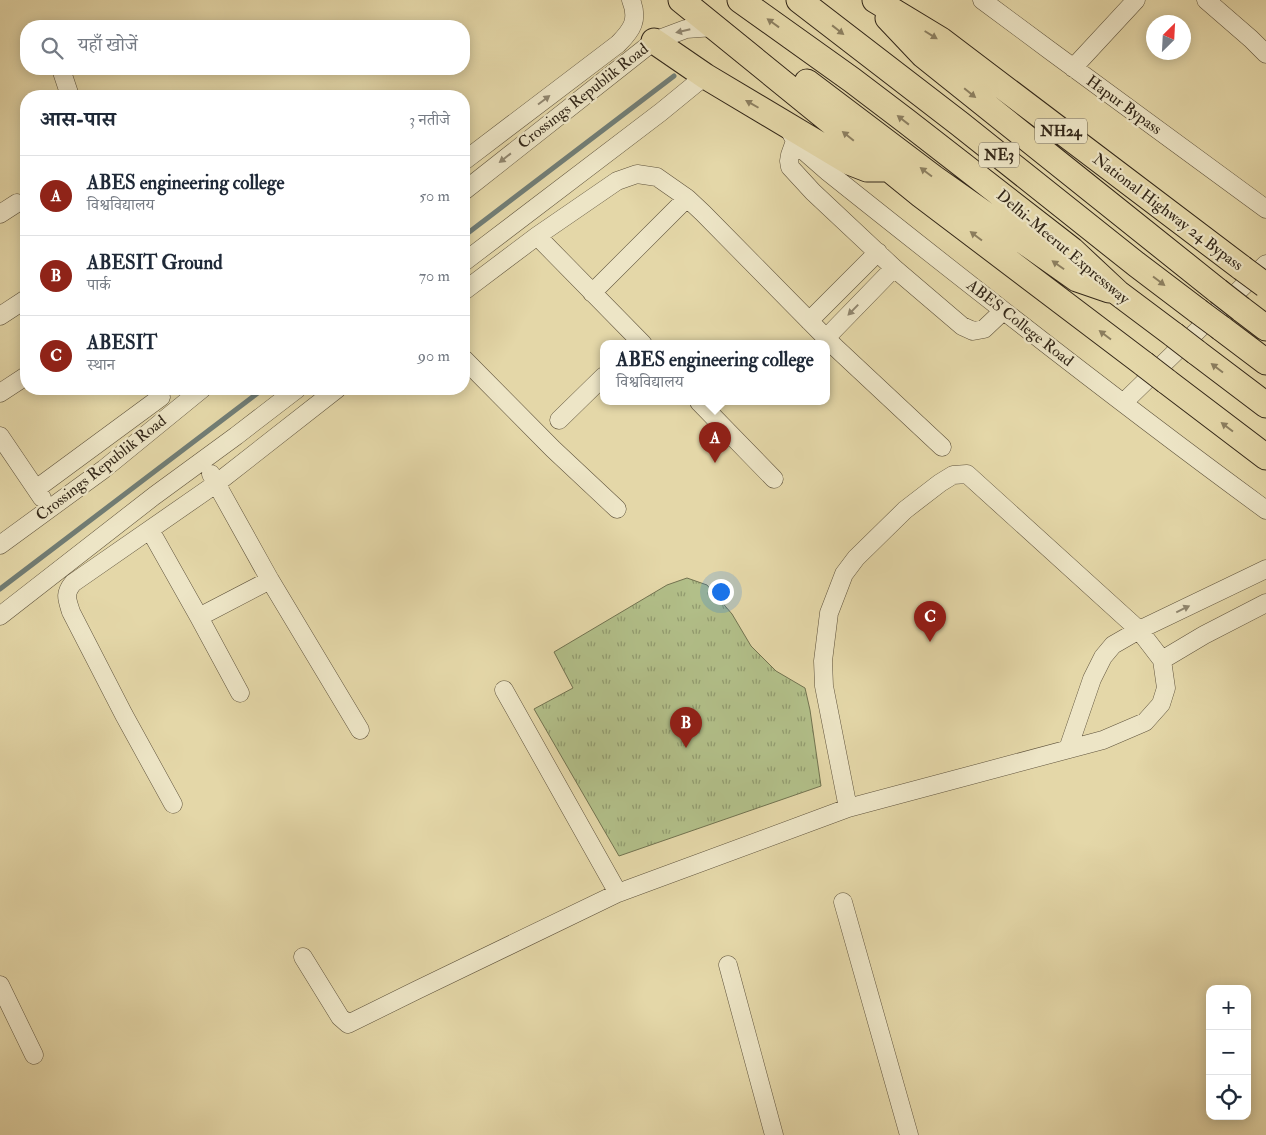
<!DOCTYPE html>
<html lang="hi">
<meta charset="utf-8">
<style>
body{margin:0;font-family:"IM FELL Double Pica","Noto Serif Devanagari",serif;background:#f2f2f3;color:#1f2937}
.controls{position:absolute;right:15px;bottom:15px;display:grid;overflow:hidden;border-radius:10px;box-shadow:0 2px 12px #0003}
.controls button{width:45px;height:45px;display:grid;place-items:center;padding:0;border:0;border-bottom:1px solid #e0e1e3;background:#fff;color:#1f2937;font:25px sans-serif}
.compass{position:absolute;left:1146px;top:15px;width:45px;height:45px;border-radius:50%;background:#fff;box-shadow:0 2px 12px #0003;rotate:24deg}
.you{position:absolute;left:720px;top:591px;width:18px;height:18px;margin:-12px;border:4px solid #fff;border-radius:50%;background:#1a73e8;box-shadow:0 0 0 8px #1a73e833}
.badge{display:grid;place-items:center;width:32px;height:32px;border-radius:50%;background:#8f2418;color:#fff;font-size:16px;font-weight:700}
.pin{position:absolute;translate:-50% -41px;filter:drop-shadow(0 1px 2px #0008)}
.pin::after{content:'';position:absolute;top:26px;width:18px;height:15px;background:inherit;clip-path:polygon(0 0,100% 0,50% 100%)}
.popup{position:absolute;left:600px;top:340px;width:230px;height:65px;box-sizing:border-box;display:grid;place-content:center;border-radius:10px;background:#fff;filter:drop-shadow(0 1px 4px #0005);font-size:16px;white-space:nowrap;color:#747a83}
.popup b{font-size:19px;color:#1f2937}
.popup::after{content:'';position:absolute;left:50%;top:100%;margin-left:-10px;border:10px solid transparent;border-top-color:#fff}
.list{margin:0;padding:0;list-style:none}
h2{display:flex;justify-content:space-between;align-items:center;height:65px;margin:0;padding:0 20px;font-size:21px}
h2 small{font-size:16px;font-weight:400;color:#747a83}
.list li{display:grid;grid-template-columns:32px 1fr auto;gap:15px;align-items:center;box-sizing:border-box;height:80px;padding:0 20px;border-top:1px solid #e0e1e3}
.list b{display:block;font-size:19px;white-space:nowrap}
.list p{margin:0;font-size:16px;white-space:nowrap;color:#747a83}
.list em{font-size:16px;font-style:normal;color:#747a83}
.icon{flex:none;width:28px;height:28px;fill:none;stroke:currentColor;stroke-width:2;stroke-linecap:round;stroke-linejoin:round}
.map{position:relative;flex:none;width:1266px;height:1135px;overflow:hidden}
.search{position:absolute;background:#fff;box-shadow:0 2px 12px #0003;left:20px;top:20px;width:450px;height:55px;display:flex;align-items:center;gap:12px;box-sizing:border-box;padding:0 18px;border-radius:20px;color:#747a83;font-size:19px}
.panel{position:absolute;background:#fff;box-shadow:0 2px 12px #0003;left:20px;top:90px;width:450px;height:305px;border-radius:20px}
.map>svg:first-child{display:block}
.park{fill:url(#park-tufts);stroke:#727350}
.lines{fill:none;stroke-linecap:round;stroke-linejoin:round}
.stream{stroke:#717d75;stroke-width:5}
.minor-casing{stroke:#5f533c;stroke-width:19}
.highway-casing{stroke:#332718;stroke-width:27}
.minor{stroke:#ede5c6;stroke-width:18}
.highway{stroke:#e4d7a8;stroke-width:25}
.highway-bridge-casing{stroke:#332718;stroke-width:27;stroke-linecap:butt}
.highway-bridge{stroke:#e4d7a8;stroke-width:25}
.oneway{fill:#8c7f60}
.oneway2{fill:#90866f}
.labels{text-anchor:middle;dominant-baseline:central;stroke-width:4.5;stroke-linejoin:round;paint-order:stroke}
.shield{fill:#ede5c6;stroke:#6b604c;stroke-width:1}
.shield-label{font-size:15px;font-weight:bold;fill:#332718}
.street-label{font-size:16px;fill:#332718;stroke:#ede5c6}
</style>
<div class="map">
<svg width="1266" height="1135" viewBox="0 0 1266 1135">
<defs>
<pattern id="park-tufts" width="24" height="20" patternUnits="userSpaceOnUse" patternTransform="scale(1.25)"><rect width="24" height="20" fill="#b2bf89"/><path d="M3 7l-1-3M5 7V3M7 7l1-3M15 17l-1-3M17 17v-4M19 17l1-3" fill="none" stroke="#919b6f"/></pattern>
</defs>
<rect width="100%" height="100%" fill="#e4d7a8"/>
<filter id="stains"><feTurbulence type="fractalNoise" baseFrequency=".004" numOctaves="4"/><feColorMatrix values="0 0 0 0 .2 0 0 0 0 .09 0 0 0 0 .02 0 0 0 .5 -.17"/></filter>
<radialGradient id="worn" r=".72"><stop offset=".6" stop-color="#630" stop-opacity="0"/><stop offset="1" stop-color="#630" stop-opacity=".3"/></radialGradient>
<path class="park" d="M 687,578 L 707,585 L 732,614 L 751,646 L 776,671 L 805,688 L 810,710 L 821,786 L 619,856 L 534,709 L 573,688 L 554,652 L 667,585 Z"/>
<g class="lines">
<path class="stream" d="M 464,236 L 674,76
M 0,589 L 263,389"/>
<g class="minor-casing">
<path id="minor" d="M 982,0 L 1052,52 L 1266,209
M 1206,0 L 1251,39 L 1266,54
M 1073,68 L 1136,0
M 61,69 L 70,96
M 789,129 L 795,141 L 804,151 L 828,172 C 972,287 1117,401 1266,510
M 795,141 L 790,155 L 789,161 L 790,167 L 813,192 L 894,268 L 962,326 L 973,331 L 984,329 L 1003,311
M 464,161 L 618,44 C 632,30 639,20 631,0
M 464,191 L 654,41 L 686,29 L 714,27
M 0,214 L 17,203
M 537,236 L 643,344
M 464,262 L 661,112 L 705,76
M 464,291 L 537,236 L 617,181 L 637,174 L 657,177 L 687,198 L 703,213 L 835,347 L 942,447
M 592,293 L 687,198
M 0,316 L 26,299
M 809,321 L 878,252
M 826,338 L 894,268
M 464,359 L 553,449 L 617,509
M 0,393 L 26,376
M 699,402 L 774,479
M 1123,403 L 1266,264
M 559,420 L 604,376
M 0,436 L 42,498
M 211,474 L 270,580 L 360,730
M 36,489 L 161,397
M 150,530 L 199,617 L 240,693
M 0,545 L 104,469 L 202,389
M 0,616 L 154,496 L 236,436 L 297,389
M 199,617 L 270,580
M 1162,660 L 1204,635 L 1266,603
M 504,690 L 618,893
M 1068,749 L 1092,679 L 1103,657 L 1113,645 L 1139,630 L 1266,569
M 173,804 L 124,715 L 71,612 C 67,599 64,594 73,583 L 217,483 L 337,389
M 843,902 L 909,1135
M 303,957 L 340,1017 L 348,1024 L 417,990 L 618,893 L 848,808 L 1103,740 L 1145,722 L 1161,704 L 1166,688 L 1162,660 L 1139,630 L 967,474 L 953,475 L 940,483 L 905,510 L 856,558 L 844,574 L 829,613 L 823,661 L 824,686 L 848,808
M 728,965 L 774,1135
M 0,985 L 34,1055"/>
</g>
<g class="highway-casing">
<path id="highway" d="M 681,0 L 921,195 L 1144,364
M 740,0 L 852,80 L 906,121 L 1072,250 L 1118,293 L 1174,335
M 799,0 L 960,124 L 1136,264 L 1198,311
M 875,0 L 941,40 L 1242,268
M 888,18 L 923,55 L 1218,291
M 654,41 L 705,76 L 849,162 L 867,169 L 888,169
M 807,82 L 934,178 L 1077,279 L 1109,290
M 1241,309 L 1266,328
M 1221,328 L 1266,362
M 1196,352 L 1266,405
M 1166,381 L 1266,457"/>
</g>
<use href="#minor" class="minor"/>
<use href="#highway" class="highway"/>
<g class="highway-bridge-casing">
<path id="highway-bridge" d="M 1242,268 L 1265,285
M 1218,291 L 1241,309
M 1198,311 L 1221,328
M 1174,335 L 1196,352
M 1144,364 L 1166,381"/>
</g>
<use href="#highway-bridge" class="highway-bridge"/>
</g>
<defs><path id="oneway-solid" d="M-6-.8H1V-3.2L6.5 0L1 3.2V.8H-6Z" transform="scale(1.25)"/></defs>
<g class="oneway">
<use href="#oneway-solid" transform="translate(773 23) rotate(-144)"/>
<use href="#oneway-solid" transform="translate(838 30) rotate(38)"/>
<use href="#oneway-solid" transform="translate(931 35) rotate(32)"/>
<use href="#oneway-solid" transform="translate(970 93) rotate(39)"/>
<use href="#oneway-solid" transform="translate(752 104) rotate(-150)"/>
<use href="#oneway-solid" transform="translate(903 120) rotate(-142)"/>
<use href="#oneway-solid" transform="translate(848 136) rotate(-141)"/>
<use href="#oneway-solid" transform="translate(926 172) rotate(-143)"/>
<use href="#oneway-solid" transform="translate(976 236) rotate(-143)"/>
<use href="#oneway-solid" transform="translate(1058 265) rotate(-145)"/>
<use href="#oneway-solid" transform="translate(1159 281) rotate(37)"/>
<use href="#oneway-solid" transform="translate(1105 335) rotate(-143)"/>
<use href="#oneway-solid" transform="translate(1217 368) rotate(-143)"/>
<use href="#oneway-solid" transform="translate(1227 427) rotate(-143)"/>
</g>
<g class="oneway2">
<use href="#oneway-solid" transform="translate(683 31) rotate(167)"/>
<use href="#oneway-solid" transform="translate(544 100) rotate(-37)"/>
<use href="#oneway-solid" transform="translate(505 158) rotate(142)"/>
<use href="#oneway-solid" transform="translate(853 310) rotate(134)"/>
<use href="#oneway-solid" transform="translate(1183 609) rotate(-26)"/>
</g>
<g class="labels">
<g class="shield">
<rect x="1035" y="118.5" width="52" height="25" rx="4"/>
<rect x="979" y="142.5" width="40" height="25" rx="4"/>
</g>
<g class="shield-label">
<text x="1061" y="131">NH24</text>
<text x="999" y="155">NE3</text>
</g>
<g class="street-label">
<text transform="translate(583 96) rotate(-38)">Crossings Republik Road</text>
<text transform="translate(1124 105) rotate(36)">Hapur Bypass</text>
<text transform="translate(1168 212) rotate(37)">National Highway 24 Bypass</text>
<text transform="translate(1063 247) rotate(40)">Delhi-Meerut Expressway</text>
<text transform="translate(1020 323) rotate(38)">ABES College Road</text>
<text transform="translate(101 468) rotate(-38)">Crossings Republik Road</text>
</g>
</g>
<rect width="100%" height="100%" filter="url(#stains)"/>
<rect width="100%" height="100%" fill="url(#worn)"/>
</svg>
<div class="controls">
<button>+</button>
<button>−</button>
<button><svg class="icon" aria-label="locate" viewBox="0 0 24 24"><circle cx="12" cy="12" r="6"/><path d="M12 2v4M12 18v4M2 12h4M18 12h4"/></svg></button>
</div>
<svg class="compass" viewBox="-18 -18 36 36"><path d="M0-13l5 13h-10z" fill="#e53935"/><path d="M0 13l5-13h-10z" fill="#747a83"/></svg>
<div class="you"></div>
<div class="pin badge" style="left:715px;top:463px">A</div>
<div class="popup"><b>ABES engineering college</b>विश्वविद्यालय</div>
<div class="pin badge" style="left:686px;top:748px">B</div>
<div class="pin badge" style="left:930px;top:642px">C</div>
<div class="search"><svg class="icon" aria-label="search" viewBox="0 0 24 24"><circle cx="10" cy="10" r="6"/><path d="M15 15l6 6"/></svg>यहाँ खोजें</div>
<section class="panel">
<h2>आस-पास<small>3 नतीजे</small></h2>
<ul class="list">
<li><span class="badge">A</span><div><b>ABES engineering college</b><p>विश्वविद्यालय</p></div><em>50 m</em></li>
<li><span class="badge">B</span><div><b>ABESIT Ground</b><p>पार्क</p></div><em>70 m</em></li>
<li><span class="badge">C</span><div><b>ABESIT</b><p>स्थान</p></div><em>90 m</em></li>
</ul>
</section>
</div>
